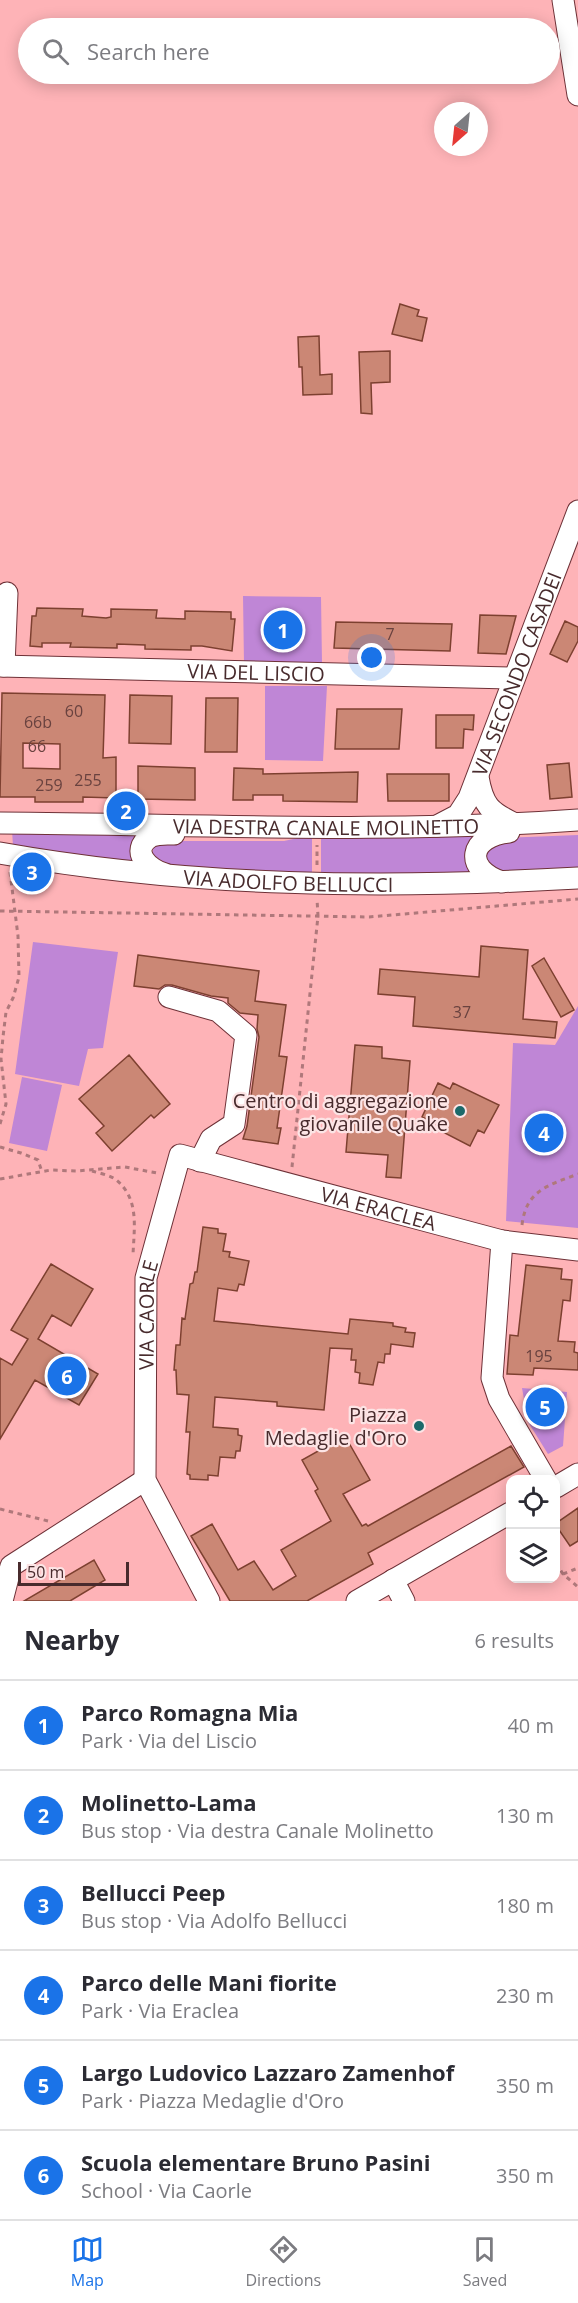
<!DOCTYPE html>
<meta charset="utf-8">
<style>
body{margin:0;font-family:"Open Sans",sans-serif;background:#f7f7f7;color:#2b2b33}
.controls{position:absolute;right:18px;bottom:18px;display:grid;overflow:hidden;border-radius:12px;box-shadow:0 3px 15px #0003}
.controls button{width:54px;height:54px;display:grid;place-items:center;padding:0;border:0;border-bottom:2px solid #e1e1e2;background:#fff;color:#2b2b33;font:30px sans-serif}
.compass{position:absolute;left:434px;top:102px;width:54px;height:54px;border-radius:50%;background:#fff;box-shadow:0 3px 15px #0003;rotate:207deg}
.scale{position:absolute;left:18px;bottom:15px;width:111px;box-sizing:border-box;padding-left:6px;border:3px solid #482b2d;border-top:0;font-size:16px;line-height:21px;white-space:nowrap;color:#482b2d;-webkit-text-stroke:4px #fce4e5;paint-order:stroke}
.you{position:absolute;left:372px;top:658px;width:21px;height:21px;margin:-15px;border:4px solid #fff;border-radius:50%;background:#1a73e8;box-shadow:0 0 0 9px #1a73e833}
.badge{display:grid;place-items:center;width:39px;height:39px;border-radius:50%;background:#1a73e8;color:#fff;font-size:20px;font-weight:700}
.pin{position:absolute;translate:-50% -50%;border:3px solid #fff;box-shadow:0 2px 6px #0006}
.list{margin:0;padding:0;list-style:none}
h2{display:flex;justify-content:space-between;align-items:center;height:78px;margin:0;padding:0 24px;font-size:26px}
h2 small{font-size:20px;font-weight:400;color:#7c7c81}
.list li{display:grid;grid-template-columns:39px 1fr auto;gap:18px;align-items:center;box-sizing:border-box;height:90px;padding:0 24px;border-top:2px solid #e1e1e2}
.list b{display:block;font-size:22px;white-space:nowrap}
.list p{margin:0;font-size:20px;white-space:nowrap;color:#7c7c81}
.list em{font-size:20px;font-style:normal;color:#7c7c81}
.icon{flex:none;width:33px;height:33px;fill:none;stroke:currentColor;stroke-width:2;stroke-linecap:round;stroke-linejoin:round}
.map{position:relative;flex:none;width:578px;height:1601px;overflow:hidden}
.search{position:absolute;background:#fff;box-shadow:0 3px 15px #0003;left:18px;right:18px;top:18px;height:66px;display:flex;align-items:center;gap:15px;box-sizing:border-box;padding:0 21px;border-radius:33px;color:#7c7c81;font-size:22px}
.sheet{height:618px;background:#fff}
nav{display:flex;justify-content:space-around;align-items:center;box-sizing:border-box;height:84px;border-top:2px solid #e1e1e2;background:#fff;font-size:16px;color:#7c7c81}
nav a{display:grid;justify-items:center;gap:3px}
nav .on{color:#1a73e8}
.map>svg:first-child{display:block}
.green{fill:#bf86d6}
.building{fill:#cb8775;stroke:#7d4030;stroke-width:1.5;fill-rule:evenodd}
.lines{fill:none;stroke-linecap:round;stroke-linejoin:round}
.minor-casing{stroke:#6e3137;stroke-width:23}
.path{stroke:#af787b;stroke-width:3;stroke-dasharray:4.5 4.5;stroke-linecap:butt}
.minor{stroke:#fff;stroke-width:21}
.poi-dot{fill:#1c696a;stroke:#fce4e5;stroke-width:2}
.labels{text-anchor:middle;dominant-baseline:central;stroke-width:4.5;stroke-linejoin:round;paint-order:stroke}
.number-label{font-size:16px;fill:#69423f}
.street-label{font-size:20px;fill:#482b2d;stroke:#fce4e5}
.poi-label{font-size:20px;fill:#482b2d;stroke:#fce4e5;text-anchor:end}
</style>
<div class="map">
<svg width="578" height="1601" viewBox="0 0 578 1601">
<rect width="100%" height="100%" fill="#feb3b7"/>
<path class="green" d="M 243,596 L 321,597 L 322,663 L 244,664 Z
M 265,686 L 327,686 L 323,761 L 265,760 Z
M 12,830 L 143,834 L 139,865 L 13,846 Z
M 479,833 L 477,876 L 321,873 L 321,836 Z
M 312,835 L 312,873 L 160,868 L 154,863 C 152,853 151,847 160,841 L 284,841 Z
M 578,835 L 578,870 L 503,874 L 486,863 L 486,850 L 499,838 Z
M 33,942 L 118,952 L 103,1048 L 88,1049 L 79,1086 L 15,1074 Z
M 578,1006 L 578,1228 L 506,1221 L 513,1043 L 555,1045 Z
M 22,1077 L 62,1085 L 47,1151 L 9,1143 Z
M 522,1388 L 567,1392 L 563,1446 L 548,1454 L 528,1422 Z"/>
<path class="building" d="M 400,304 L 419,310 L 417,316 L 427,318 L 422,341 L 392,334 Z
M 319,336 L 320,375 L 332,374 L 332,394 L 303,395 L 302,367 L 299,367 L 298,337 Z
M 390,351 L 390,382 L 371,383 L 372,414 L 361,413 L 359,352 Z
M 37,608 L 83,609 L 82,616 L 106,618 L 111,617 L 111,609 L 157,610 L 156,618 L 185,619 L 185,611 L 231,612 L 231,619 L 235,619 L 232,651 L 202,646 L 191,646 L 191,650 L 145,649 L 145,645 L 117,644 L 117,648 L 70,647 L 71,643 L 42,643 L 42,647 L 30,646 L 32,616 L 36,616 Z
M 480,615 L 516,616 L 506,654 L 478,653 Z
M 565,621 L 578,627 L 578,641 L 567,662 L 550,654 Z
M 336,622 L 452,624 L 450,651 L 334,648 Z
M 2,693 L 105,695 L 103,758 L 116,757 L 116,798 L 83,797 L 83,802 L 35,802 L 35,797 L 0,797 ZM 23,743 L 60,744 L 60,769 L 23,768 Z
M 130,695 L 172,696 L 171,744 L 129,743 Z
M 206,698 L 238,698 L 237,752 L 205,752 Z
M 337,709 L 402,709 L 399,749 L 335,749 Z
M 436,715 L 474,715 L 473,730 L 464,729 L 463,748 L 436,748 Z
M 569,763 L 572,797 L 550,799 L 547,765 Z
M 138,766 L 195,768 L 195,800 L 138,799 Z
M 234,768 L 263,769 L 263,774 L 358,772 L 357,802 L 283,801 L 283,795 L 253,795 L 253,800 L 233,800 Z
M 387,774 L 449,774 L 449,801 L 388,801 Z
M 481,946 L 528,950 L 523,1019 L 557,1022 L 555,1038 L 413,1026 L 415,997 L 378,994 L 380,969 L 479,977 Z
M 138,955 L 259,971 L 255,1001 L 286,1005 L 279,1056 L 287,1057 L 277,1128 L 281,1128 L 278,1144 L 243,1139 L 247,1126 L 259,1037 L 257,1029 L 258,1015 L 240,1013 L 228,1003 L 228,998 L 211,996 L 172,985 L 165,985 L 159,989 L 134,986 Z
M 544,958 L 574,1010 L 561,1017 L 532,966 Z
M 355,1045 L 382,1047 L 382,1058 L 410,1061 L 401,1178 L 386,1177 L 388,1155 L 346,1152 Z
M 129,1055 L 170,1104 L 154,1118 L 151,1115 L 112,1151 L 96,1133 L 104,1126 L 79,1099 Z
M 438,1083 L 450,1089 L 453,1083 L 499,1105 L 484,1133 L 478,1130 L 470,1146 L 437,1129 L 439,1125 L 422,1117 Z
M 203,1227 L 218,1229 L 218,1233 L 226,1234 L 223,1251 L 230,1252 L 229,1257 L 249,1261 L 244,1285 L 239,1284 L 237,1291 L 218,1288 L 214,1321 L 348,1334 L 350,1319 L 393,1323 L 393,1326 L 406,1328 L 405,1332 L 415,1333 L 413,1347 L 391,1344 L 390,1354 L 385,1354 L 384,1363 L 378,1362 L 373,1385 L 359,1383 L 360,1373 L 355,1372 L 356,1360 L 351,1360 L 352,1349 L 330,1348 L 324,1410 L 277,1406 L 277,1402 L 215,1397 L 213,1427 L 238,1429 L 238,1435 L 242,1436 L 240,1451 L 236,1451 L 235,1458 L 220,1457 L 218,1476 L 208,1475 L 208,1480 L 190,1479 L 190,1475 L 187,1474 L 190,1432 L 186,1432 L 189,1395 L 177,1394 L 176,1370 L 174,1370 L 176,1345 L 180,1345 L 182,1318 L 185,1319 L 190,1284 L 193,1283 L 195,1272 L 197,1272 Z
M 51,1264 L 93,1289 L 71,1326 L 52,1315 L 38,1339 L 98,1374 L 79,1405 L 35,1380 L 0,1439 L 0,1358 L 12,1365 L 28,1339 L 11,1330 Z
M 526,1265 L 562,1269 L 561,1279 L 572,1280 L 570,1301 L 563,1300 L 558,1341 L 575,1342 L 574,1352 L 578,1353 L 578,1370 L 534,1368 L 533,1375 L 507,1374 L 510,1335 L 518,1336 Z
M 345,1436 L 370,1480 L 343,1494 L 362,1526 L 366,1524 L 368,1526 L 511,1446 L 524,1467 L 368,1553 L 373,1564 L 307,1601 L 230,1601 L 191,1536 L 212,1524 L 238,1570 L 254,1561 L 273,1590 L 296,1576 L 281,1550 L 331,1521 L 315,1491 L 318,1489 L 302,1460 Z
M 578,1508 L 578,1541 L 570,1546 L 555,1524 Z
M 94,1560 L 105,1580 L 70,1601 L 24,1601 Z"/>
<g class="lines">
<g class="minor-casing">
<g id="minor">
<path d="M 563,0 L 578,95"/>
<path id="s1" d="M 0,666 L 514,678"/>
<path d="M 4,666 L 7,593"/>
<path d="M 478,777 C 483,806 490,812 515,824"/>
<path id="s2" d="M 0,823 C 193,824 385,834 578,820"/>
<path id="s3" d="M 437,826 L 458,815 L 469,798 L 578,511"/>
<path id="s4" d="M 0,853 C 191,887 385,889 578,878"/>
<path d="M 165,874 C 149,870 129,851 150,837 C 157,833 167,834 174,834"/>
<path d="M 502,882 C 463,869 469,836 509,832"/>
<path d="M 169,997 L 218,1011 L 246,1035 L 234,1124 L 211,1139 L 200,1161"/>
<path d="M 502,1241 L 492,1378 L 499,1399 L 546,1480"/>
<path d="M 556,1487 L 578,1474"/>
<path d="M 393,1580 L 404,1601"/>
<path d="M 2,1601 L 11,1566 L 145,1480"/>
<path id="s5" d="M 209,1601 L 145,1480 L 146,1278 L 180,1155 L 502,1241 L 578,1250"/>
<path d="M 357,1601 L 510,1513"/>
</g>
</g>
<path class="path" d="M 317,865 L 317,845
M 0,911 L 369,917 L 578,899
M 0,1124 L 6,1104 L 1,1059 L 3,1037 L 6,1012 L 13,998 L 19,977 L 18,936 L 10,872
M 0,1147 L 21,1153 L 38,1160 L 42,1172
M 292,1167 L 318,916 L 317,899
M 92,1171 C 99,1173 109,1175 115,1179 C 140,1198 134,1228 133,1255
M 0,1179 L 51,1170 L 76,1171 L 125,1167 L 157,1173
M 522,1225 C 526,1190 549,1185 578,1174
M 0,1509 L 48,1521
M 556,1563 L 563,1574 L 578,1587
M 563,1574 L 578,1568"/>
<use href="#minor" class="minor"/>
</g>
<g class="poi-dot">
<circle cx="460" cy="1111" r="6"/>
<circle cx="419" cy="1426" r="6"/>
</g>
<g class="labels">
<g class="number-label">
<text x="390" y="634">7</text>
<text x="74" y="711">60</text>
<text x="38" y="722">66b</text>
<text x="37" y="746">66</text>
<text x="88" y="780">255</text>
<text x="49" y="785">259</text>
<text x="462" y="1012">37</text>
<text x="539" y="1356">195</text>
</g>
<g class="street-label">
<text stroke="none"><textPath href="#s1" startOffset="256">VIA DEL LISCIO</textPath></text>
<text stroke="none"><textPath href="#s3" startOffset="177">VIA SECONDO CASADEI</textPath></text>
<text stroke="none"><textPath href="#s2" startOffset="326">VIA DESTRA CANALE MOLINETTO</textPath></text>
<text stroke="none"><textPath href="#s4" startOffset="290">VIA ADOLFO BELLUCCI</textPath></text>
<text stroke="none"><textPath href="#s5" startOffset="672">VIA ERACLEA</textPath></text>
<text stroke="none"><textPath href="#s5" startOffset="302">VIA CAORLE</textPath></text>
</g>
<g class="poi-label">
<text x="448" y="1100">Centro di aggregazione<tspan x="448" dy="23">giovanile Quake</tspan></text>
<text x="407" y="1414">Piazza<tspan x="407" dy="23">Medaglie d'Oro</tspan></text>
</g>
</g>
</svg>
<div class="controls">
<button><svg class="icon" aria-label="locate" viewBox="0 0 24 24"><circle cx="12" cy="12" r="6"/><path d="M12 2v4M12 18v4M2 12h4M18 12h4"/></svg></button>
<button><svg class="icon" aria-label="layers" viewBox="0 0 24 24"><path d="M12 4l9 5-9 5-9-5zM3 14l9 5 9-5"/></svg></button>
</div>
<svg class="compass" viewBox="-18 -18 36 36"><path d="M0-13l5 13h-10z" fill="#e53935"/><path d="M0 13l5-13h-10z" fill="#7c7c81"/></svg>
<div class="scale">50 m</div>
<div class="you"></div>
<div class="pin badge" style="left:283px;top:630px">1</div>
<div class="pin badge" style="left:126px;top:811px">2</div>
<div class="pin badge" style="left:32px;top:872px">3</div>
<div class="pin badge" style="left:544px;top:1133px">4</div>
<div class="pin badge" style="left:545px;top:1407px">5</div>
<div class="pin badge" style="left:67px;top:1376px">6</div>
<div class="search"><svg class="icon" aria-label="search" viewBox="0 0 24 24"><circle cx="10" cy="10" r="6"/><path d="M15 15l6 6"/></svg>Search here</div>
</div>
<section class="sheet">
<h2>Nearby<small>6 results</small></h2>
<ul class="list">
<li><span class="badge">1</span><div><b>Parco Romagna Mia</b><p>Park · Via del Liscio</p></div><em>40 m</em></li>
<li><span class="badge">2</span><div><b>Molinetto-Lama</b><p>Bus stop · Via destra Canale Molinetto</p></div><em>130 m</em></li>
<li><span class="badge">3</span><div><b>Bellucci Peep</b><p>Bus stop · Via Adolfo Bellucci</p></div><em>180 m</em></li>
<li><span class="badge">4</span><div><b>Parco delle Mani fiorite</b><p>Park · Via Eraclea</p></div><em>230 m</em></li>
<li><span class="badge">5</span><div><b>Largo Ludovico Lazzaro Zamenhof</b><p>Park · Piazza Medaglie d'Oro</p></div><em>350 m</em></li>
<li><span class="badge">6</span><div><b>Scuola elementare Bruno Pasini</b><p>School · Via Caorle</p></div><em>350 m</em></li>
</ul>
</section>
<nav>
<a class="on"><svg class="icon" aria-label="map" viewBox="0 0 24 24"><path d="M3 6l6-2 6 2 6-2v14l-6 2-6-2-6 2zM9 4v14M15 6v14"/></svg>Map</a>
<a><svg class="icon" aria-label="directions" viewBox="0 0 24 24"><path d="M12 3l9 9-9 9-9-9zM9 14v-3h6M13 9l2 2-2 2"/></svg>Directions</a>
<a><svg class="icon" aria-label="saved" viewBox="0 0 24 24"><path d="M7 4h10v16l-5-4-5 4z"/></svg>Saved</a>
</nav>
